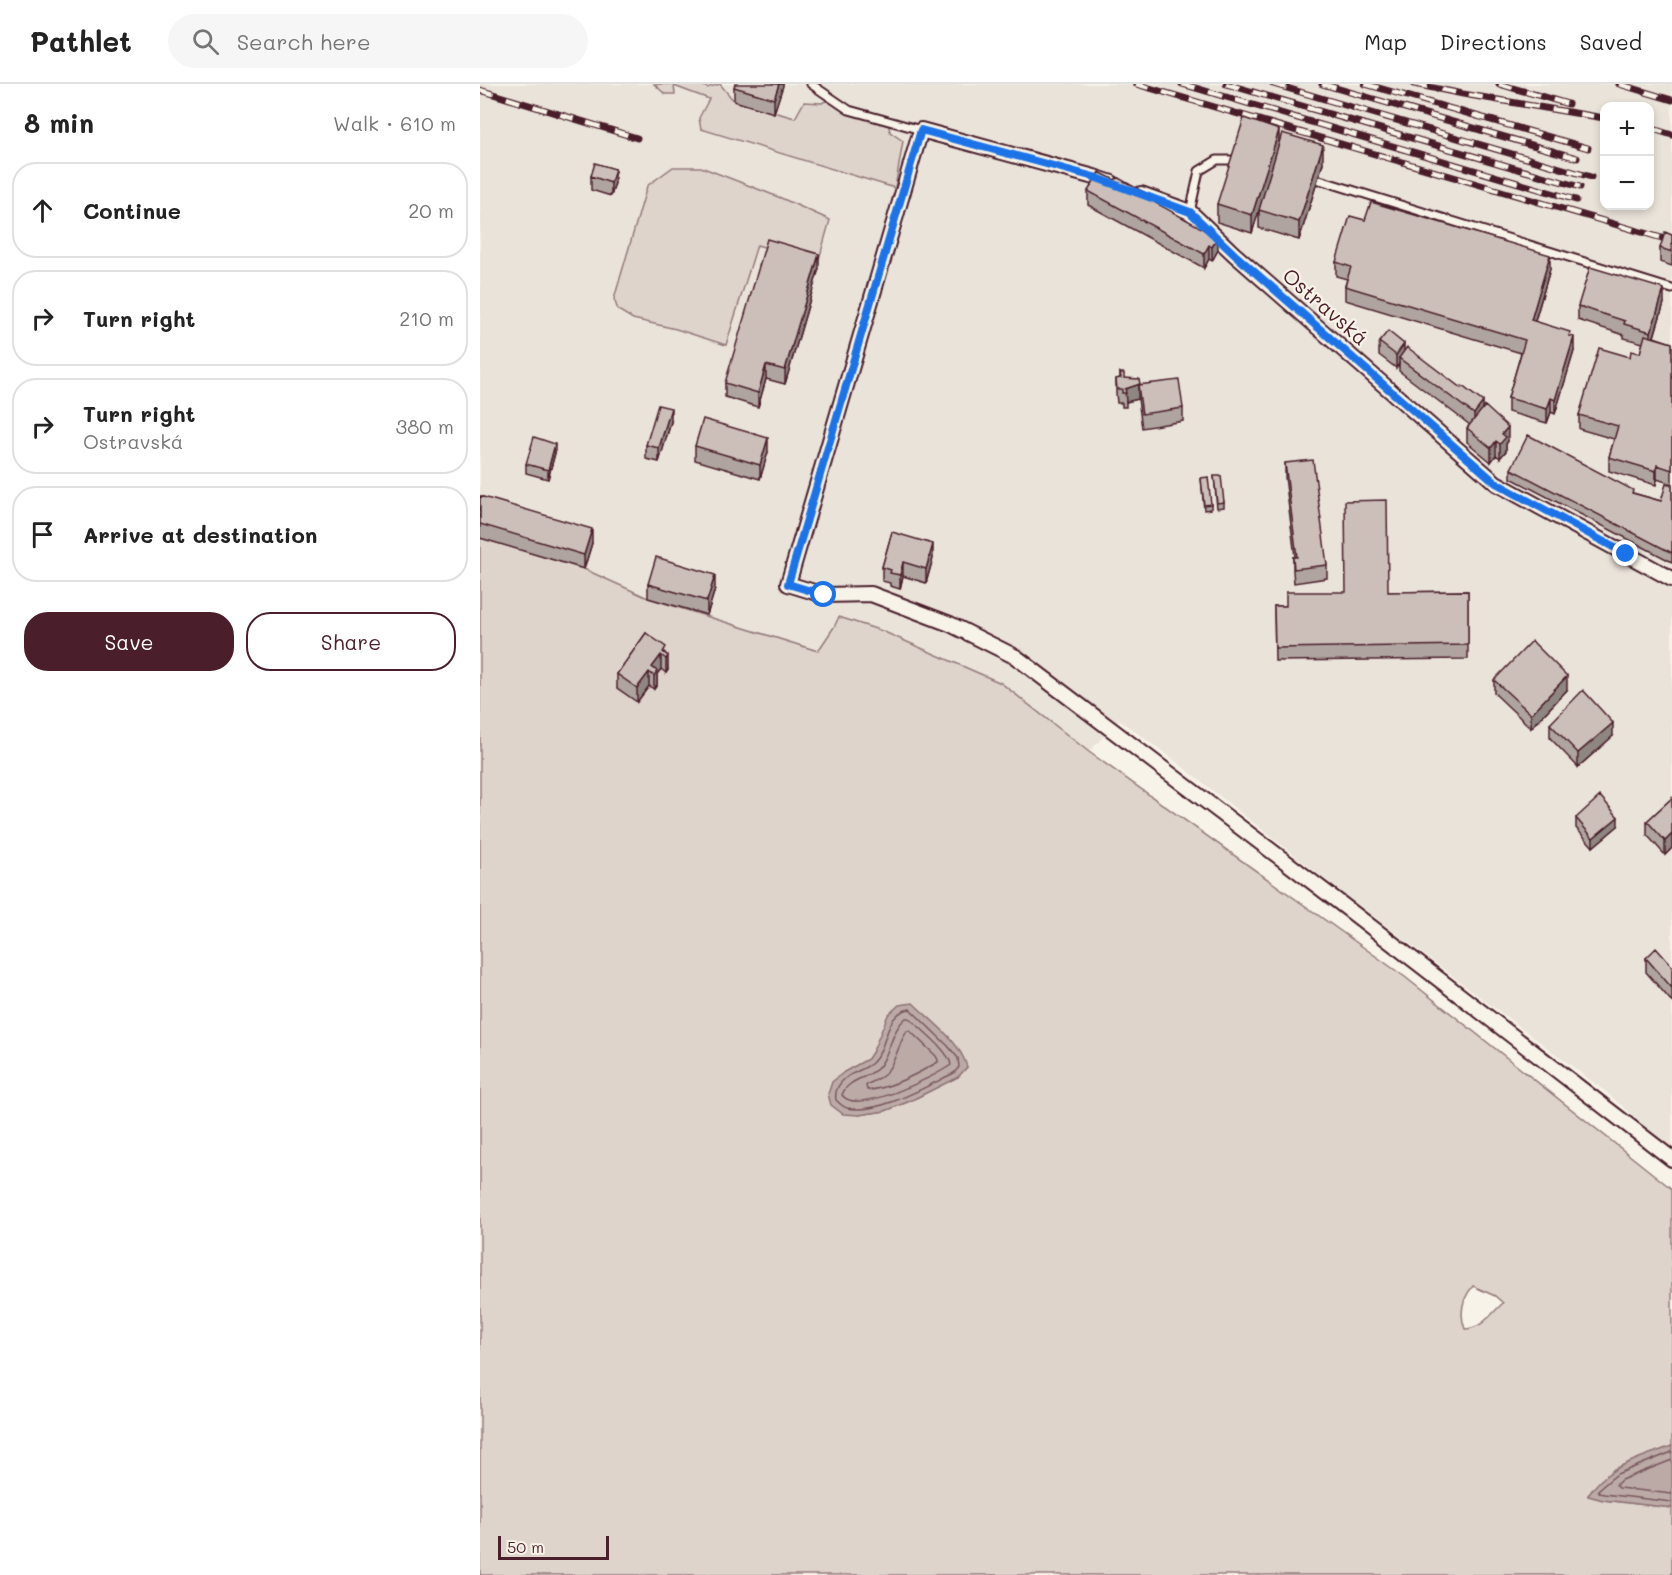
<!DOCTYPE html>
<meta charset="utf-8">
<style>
body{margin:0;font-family:Mali,sans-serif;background:#f6f6f6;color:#222}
.controls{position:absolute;right:18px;top:18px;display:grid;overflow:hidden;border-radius:12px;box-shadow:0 3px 9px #0003}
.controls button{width:54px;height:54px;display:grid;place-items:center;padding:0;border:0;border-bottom:2px solid #e0e0e0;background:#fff;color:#222;font:30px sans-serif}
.scale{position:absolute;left:18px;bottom:15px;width:111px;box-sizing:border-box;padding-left:6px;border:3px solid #4a1f2b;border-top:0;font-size:16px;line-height:21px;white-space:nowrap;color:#4a1f2b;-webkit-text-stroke:4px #f7f3e8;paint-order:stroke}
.stop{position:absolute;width:18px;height:18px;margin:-14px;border:4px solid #1a73e8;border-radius:50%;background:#fff}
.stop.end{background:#1a73e8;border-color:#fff;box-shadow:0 2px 6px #0008}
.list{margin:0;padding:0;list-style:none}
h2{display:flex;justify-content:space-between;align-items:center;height:78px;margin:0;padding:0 24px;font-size:26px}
h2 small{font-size:20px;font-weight:400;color:#767676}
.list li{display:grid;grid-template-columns:39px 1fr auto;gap:18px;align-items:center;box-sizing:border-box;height:96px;margin:0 12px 12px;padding:0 12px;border:2px solid #e0e0e0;border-radius:24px}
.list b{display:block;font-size:22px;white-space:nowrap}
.list p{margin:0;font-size:20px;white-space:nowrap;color:#767676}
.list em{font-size:20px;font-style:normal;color:#767676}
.actions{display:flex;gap:12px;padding:18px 24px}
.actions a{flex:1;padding:14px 0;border:2px solid #4a1f2b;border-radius:24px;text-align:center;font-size:21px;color:#4a1f2b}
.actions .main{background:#4a1f2b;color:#fff}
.icon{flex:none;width:33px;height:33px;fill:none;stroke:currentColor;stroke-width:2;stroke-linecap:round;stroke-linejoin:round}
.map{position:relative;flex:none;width:1192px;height:1491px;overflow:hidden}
header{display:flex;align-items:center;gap:36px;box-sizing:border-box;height:84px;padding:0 30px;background:#fff;border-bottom:2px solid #e0e0e0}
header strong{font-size:28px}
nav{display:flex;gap:33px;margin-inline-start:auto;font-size:21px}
.search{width:420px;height:54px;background:#f6f6f6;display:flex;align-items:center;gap:15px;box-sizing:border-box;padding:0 21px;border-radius:33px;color:#767676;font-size:22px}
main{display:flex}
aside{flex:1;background:#fff}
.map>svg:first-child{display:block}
.built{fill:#eae3da;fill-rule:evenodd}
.green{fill:#ded4cc;stroke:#947a7c;stroke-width:1.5;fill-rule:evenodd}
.water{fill:#bcaaa7;stroke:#8e7275;stroke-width:1.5}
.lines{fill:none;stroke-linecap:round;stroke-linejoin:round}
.shore{stroke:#78575d;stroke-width:1.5}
.service-casing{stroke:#4a1f2b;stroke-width:11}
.minor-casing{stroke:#4a1f2b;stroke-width:18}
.service{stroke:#f7f3e8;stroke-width:7}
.minor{stroke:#f7f3e8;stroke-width:14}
.rail-casing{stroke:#4a1f2b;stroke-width:7}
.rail{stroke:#f7f3e8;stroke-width:4.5;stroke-dasharray:14;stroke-linecap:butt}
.wall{fill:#afa49f;stroke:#4a1f2b;stroke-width:1.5}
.shaded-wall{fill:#8f8682;stroke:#4a1f2b;stroke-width:1.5}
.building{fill:#ccbfb9;stroke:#4a1f2b;stroke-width:1.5}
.route{stroke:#1a73e8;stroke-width:8}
.labels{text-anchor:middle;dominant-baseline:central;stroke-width:4.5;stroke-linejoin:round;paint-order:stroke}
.street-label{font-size:21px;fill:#4a1f2b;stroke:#f7f3e8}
</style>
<header>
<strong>Pathlet</strong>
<div class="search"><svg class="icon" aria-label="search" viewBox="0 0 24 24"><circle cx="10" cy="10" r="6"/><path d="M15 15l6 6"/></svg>Search here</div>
<nav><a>Map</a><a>Directions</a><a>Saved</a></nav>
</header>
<main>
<aside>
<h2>8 min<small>Walk · 610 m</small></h2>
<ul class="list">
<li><svg class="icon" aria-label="ahead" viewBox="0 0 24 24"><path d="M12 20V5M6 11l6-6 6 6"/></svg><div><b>Continue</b></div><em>20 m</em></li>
<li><svg class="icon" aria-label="right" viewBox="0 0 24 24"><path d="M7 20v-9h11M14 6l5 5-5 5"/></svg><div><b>Turn right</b></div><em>210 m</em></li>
<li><svg class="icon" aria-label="right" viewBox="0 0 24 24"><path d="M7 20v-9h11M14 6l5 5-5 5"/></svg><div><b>Turn right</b><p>Ostravská</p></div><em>380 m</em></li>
<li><svg class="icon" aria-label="arrive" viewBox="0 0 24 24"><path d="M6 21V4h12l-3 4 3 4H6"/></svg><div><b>Arrive at destination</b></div></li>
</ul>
<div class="actions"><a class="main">Save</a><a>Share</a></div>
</aside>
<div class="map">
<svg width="1192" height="1491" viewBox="0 0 1192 1491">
<rect width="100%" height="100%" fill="#f7f3e8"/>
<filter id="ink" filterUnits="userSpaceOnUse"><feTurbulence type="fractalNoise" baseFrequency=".0167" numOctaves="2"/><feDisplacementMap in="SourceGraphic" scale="12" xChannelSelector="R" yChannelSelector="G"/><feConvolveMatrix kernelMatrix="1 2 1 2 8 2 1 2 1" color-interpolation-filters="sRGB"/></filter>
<g filter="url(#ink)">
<path class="built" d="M 0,0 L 1192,0 L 1192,1066 L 1126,1008 L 865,811 L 689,672 L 639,636 L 609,668 L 521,599 L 354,543 L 338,567 L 168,514 L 104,485 L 0,455 ZM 1124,22 L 1170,22 L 1170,122 L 1124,122 Z"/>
<path class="green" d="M 174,0 L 221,0 L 227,4 L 240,0 L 254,17 L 315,34 L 324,18 L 342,19 L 351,14 L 369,26 L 408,37 L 410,48 L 423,57 L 415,104 L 221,45 L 219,34 L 229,15 L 194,2 L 195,10 L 185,10 Z
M 193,83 L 221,83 L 301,114 L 350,136 L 338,179 L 277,161 L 246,261 L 196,245 L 153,235 L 138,226 L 134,215 L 167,102 Z
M 0,454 L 104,485 L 168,514 L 338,567 L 354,543 L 359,533 L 402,547 L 521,599 L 609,668 L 925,893 L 1192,1105 L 1192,1362 L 1134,1385 L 1108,1411 L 1123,1416 L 1192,1424 L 1192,1491 L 0,1491 ZM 393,967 L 487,983 L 478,993 L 430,1017 L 405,1027 L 379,1031 L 364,988 L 388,975 ZM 993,1202 L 1015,1212 L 1023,1219 C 1011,1230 1003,1244 985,1245 C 979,1229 982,1215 993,1202 Z"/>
<path class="water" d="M 433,919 C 452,938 480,957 487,983 L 478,993 L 430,1017 L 405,1027 L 379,1031 L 363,1030 L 351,1021 L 348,1010 L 352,998 L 364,988 L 388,975 L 393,967 L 408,931 L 419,921 Z
M 1192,1362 L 1192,1424 L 1123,1416 L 1108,1412 C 1125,1382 1161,1374 1192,1362 Z"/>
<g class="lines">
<path class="shore" d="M 430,925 L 468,962 L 478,974 L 479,983 L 474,989 C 447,1002 398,1031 367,1024 C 363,1023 359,1019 356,1016 C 354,1006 359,999 367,993 C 374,988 384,985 391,980 C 409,965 403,929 430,925 Z
M 426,934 L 429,934 C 440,944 470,968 471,981 C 454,993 376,1032 362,1011 C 368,994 389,995 399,983 C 411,968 411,946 426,934 Z
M 427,947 L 430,947 L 456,972 L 458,976 L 458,978 C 439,989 408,1006 387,1006 L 386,1001 C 392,998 399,995 404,991 C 416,979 418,960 427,947 Z
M 1192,1368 L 1137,1390 L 1118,1406 L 1120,1409 L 1124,1410 L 1192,1418
M 1192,1376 L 1141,1396 L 1136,1401 L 1139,1404 L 1192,1410"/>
<g class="service-casing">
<path id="service" d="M 331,0 L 369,26 L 441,46
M 830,93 L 1192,205
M 710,128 L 719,87 L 737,76 L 758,76"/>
</g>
<g class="minor-casing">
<path id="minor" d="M 632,99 L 614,93 L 441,46 L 308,500 L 344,511 L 391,510 L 470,540 L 536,573 L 860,819 L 1192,1075
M 661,110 L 710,128 L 754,170 L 1016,399 L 1192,495"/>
</g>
<use href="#service" class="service"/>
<use href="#minor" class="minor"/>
<g class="rail-casing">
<path id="rail" d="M 656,0 L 1192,157
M 702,0 L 1096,116
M 746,0 L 1100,103
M 793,0 L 1111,93
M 842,0 L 1097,74
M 885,0 L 1108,64
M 934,0 L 983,10 L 1124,34
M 1019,0 L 1088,20
M 1139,0 L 1192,16
M 0,6 L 157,54
M 1170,44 L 1192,51"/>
</g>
<use href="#rail" class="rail"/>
</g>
<path class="wall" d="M 303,0 L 294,29 L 254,17 L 254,3 Z
M 799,61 L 843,79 L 819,156 L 779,144 L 779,126 L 784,109 L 772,149 L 737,138 L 737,120 Z
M 111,92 L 135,99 L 131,112 L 111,106 Z
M 608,107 L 677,119 L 738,166 L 732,177 L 729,175 L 724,184 L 608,121 Z
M 885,136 L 1070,185 L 1055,237 L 1090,252 L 1094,267 L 1075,330 L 1071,328 L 1067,339 L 1028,328 L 1028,314 L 1041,269 L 865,216 L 865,202 L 867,195 L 856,192 L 856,178 Z
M 1192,151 L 1192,182 L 1180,178 L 1180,164 Z
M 339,184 L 305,300 L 286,295 L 278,323 L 245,313 L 245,299 Z
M 1184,219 L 1174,253 L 1192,259 L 1192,400 L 1177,395 L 1176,401 L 1129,387 L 1129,373 L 1134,355 L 1099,345 L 1099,331 L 1150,273 L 1160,269 L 1163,259 L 1144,254 L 1144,251 L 1098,236 L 1098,222 Z
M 899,258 L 924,267 L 1003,325 L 1028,357 L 1026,360 L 1026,367 L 1020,374 L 1016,371 L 1011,378 L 987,358 L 987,344 L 990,341 L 919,287 L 919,280 L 916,284 L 899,271 Z
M 640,289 L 644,294 L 703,324 L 703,337 L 662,344 L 658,315 L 646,318 L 646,323 L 642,323 L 642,319 L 637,319 L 636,309 L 636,295 L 640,294 Z
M 191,338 L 179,378 L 166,375 L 166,361 Z
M 215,362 L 288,368 L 280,395 L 215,376 Z
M 75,369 L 68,395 L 46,389 L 46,380 Z
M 805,379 L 847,481 L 847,494 L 814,499 L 813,487 L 813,473 L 815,473 L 805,393 Z
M 1031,385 L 1153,409 L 1181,417 L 1192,402 L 1192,478 L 1031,394 Z
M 734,392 L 744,418 L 744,423 L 737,424 Z
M 721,394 L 731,420 L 731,425 L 724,426 Z
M 0,412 L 112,459 L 104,485 L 0,454 Z
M 412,448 L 453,474 L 446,499 L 423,492 L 420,505 L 410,502 L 410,499 L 402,497 L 402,483 Z
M 168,500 L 235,505 L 227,531 L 168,514 Z
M 988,507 L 988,575 L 795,577 L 794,522 L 806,522 L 908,508 Z
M 166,549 L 186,570 L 188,586 L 186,589 L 181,585 L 177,590 L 177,601 L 174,605 L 169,602 L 157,618 L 137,604 L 137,590 Z
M 1014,596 L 1087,606 L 1051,644 L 1014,609 Z
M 1070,640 L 1133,652 L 1098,683 L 1070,654 Z
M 1192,714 L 1192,764 L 1185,771 L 1167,751 L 1167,737 Z
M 1096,734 L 1138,742 L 1113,763 L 1096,744 Z
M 1166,874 L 1192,882 L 1192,918 L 1166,888 Z"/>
<path class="shaded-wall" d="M 299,0 L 303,0 L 303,2 L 294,29 L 294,15 Z
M 799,46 L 799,64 L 772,149 L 772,131 Z
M 843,61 L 843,79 L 819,156 L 819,138 Z
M 135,85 L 135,99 L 131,112 L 131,99 Z
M 738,153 L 738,166 L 732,177 L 732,163 Z
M 729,161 L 729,175 L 724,184 L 724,170 Z
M 339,170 L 339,184 L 305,300 L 305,286 Z
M 1070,171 L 1070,185 L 1051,250 L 1051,236 Z
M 1184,205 L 1184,219 L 1171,262 L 1171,248 Z
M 1094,253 L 1094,267 L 1075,330 L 1075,316 Z
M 924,260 L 924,274 L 919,274 L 919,280 L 916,284 L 916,271 Z
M 286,281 L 286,295 L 278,323 L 278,309 Z
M 660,300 L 658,301 L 658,315 L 646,318 L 645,305 Z
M 1071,314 L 1071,328 L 1067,339 L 1067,325 Z
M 1003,318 L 1003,332 L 994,344 L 994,330 Z
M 191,324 L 191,338 L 179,378 L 179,364 Z
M 1028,343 L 1028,357 L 1026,360 L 1026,367 L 1020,374 L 1020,360 L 1022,350 Z
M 288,354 L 288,368 L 280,395 L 280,381 Z
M 1016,357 L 1016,371 L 1011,378 L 1011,364 Z
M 75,360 L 75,369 L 68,395 L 68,386 Z
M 1177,381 L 1177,395 L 1176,401 L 1176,387 Z
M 112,445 L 112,459 L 104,485 L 104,471 Z
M 453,460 L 453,474 L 446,499 L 446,485 Z
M 423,478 L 423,492 L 420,505 L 420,491 Z
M 235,491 L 235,505 L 227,531 L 227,517 Z
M 181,571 L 181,585 L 177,590 L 177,601 L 174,605 L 174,592 L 172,583 Z
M 188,572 L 188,586 L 186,589 L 186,575 Z
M 169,588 L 169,602 L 157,618 L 157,604 Z
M 1087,592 L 1087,606 L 1051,644 L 1051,630 Z
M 1133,639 L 1133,652 L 1098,683 L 1098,669 Z
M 1138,733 L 1138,742 L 1113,763 L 1113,754 Z
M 1192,750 L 1192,764 L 1185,771 L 1185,757 Z"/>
<path class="building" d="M 255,0 L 299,0 L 294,15 L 254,3 Z
M 764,34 L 799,46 L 772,131 L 737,120 Z
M 802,49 L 843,61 L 819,138 L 779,126 Z
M 115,79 L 135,85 L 131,99 L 111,92 Z
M 619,88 L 635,96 L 637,93 L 677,116 L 676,119 L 738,153 L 732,163 L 729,161 L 724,170 L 608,107 Z
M 891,118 L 1070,171 L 1051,236 L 1090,248 L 1089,252 L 1094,253 L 1075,316 L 1071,314 L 1067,325 L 1028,314 L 1045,256 L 865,202 L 871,183 L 856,178 L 870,132 L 885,136 Z
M 1185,148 L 1192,151 L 1192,168 L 1180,164 Z
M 287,155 L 339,170 L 305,286 L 286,281 L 278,309 L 245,299 Z
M 1110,183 L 1184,205 L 1171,248 L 1144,240 L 1145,237 L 1098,222 Z
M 908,247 L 924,260 L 916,271 L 899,258 Z
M 1165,251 L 1192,259 L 1192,386 L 1177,381 L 1176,387 L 1129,373 L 1138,342 L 1099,331 L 1119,264 L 1150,273 L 1151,267 L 1160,269 Z
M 927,263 L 981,304 L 982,302 L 1003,318 L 994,330 L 919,274 Z
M 640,289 L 644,289 L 644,294 L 659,295 L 660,300 L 645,305 L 646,309 L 642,309 L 642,305 L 637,305 L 636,295 L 641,294 Z
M 699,296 L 703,324 L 662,330 L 658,301 Z
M 178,321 L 191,324 L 179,364 L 166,361 Z
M 1005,322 L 1028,343 L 1022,350 L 1026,353 L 1020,360 L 1016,357 L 1011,364 L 987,344 Z
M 223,335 L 288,354 L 280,381 L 215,362 Z
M 1048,351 L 1153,406 L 1152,409 L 1181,417 L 1186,400 L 1192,402 L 1192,469 L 1031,385 Z
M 54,353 L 75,360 L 68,386 L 46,380 Z
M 833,376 L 847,481 L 814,485 L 813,473 L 817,473 L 805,379 Z
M 734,392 L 741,392 L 744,418 L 737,419 Z
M 728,393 L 731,420 L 724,421 L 721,394 Z
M 0,412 L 112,445 L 104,471 L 0,440 Z
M 907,416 L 908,508 L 988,507 L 988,561 L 795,564 L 794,522 L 806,522 L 806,508 L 866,508 L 865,417 Z
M 412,448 L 453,460 L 446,485 L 423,478 L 420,491 L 410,489 L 411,486 L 402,483 Z
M 176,473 L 235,491 L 227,517 L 168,500 Z
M 166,549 L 186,563 L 183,568 L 188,572 L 186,575 L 181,571 L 172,583 L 177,587 L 174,592 L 169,588 L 157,604 L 137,590 Z
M 1052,557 L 1087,592 L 1051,630 L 1014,596 Z
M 1103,606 L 1133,639 L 1098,669 L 1070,640 Z
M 1120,712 L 1138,733 L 1113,754 L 1096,734 Z
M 1192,714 L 1192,750 L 1185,757 L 1167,737 Z
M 1176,864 L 1192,882 L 1192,904 L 1166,874 Z"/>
</g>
<g class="lines" filter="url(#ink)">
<path class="route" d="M 344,511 L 308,500 L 441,46 L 614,93 L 710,128 L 754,170 L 1016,399 L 1146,470"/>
</g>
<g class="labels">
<g class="street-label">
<text transform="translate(846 222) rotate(41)">Ostravská</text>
</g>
</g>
</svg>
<div class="controls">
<button>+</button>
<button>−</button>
</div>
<div class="scale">50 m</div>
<div class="stop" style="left:344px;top:511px"></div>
<div class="stop end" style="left:1146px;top:470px"></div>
</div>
</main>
